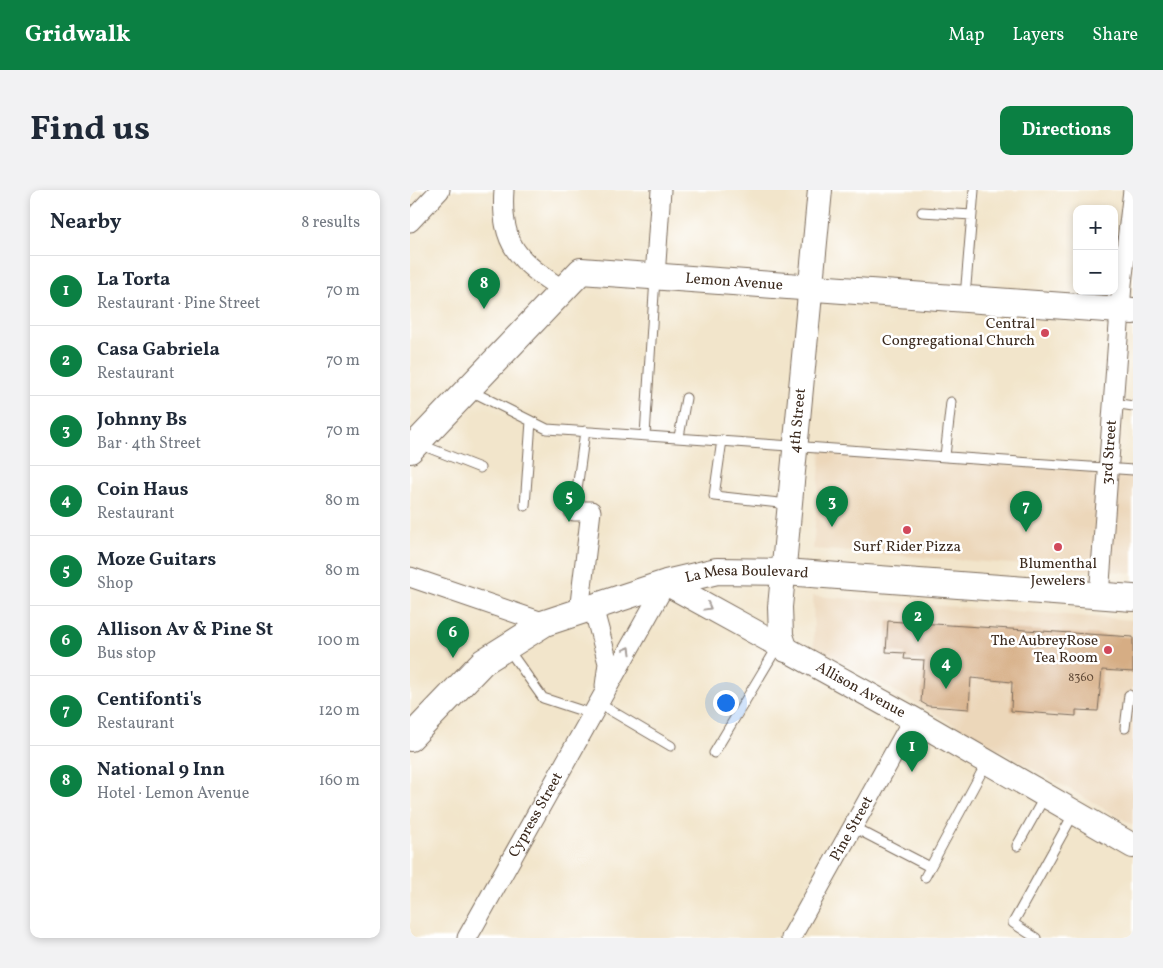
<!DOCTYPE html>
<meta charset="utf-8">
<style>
body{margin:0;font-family:Vollkorn,serif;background:#f2f2f3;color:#1f2937}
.controls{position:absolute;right:15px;top:15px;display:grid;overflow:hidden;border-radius:10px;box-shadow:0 2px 8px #0003}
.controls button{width:45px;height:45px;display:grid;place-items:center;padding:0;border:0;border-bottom:1px solid #e0e1e3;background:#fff;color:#1f2937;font:25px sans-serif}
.you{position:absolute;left:315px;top:512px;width:18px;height:18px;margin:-12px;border:4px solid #fff;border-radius:50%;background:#1a73e8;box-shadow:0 0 0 8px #1a73e833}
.badge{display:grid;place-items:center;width:32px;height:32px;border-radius:50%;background:#0b8043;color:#fff;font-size:16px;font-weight:700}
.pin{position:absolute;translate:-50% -41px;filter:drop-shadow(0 1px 2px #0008)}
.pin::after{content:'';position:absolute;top:26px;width:18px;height:15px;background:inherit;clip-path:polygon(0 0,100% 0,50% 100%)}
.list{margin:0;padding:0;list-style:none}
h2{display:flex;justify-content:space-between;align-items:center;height:65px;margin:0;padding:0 20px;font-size:21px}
h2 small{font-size:16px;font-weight:400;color:#747a83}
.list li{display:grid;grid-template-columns:32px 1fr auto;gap:15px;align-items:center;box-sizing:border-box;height:70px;padding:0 20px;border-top:1px solid #e0e1e3}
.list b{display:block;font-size:19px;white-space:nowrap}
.list p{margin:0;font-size:16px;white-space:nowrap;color:#747a83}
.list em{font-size:16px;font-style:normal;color:#747a83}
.map{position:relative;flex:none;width:723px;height:748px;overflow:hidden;border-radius:10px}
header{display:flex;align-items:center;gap:30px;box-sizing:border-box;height:70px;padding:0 25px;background:#0b8043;color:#fff}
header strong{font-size:24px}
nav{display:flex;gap:28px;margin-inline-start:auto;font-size:18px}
.intro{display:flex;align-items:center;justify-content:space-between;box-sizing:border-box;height:120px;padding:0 30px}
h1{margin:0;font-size:35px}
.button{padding:12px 22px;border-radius:10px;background:#0b8043;color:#fff;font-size:18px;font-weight:700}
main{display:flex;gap:30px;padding:0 30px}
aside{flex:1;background:#fff;border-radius:10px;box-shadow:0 2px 8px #0003}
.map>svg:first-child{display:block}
.built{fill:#ecd7ba}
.building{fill:#d6ad84}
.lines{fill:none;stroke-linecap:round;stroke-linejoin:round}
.service-casing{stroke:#7b6b5b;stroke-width:11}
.minor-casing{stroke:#7b6b5b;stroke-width:21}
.tertiary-casing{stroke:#7b6b5b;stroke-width:26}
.secondary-casing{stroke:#7b6b5b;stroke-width:28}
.service{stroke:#fff;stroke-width:9}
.minor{stroke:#fff;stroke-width:19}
.tertiary{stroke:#fff;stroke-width:24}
.secondary{stroke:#fff;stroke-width:26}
.oneway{stroke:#a79f9a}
.poi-dot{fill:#d1495b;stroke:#fff;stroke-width:2}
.labels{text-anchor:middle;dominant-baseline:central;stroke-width:5;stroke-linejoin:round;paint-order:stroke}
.number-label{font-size:12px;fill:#624b38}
.street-label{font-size:15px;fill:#3b2a1e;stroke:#fff}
.poi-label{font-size:15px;fill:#3b2a1e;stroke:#fff;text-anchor:end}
</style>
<header>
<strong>Gridwalk</strong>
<nav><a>Map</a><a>Layers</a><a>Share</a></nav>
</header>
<div class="intro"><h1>Find us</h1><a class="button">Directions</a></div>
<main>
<aside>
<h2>Nearby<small>8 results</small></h2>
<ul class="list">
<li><span class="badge">1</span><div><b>La Torta</b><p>Restaurant · Pine Street</p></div><em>70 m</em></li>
<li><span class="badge">2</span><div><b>Casa Gabriela</b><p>Restaurant</p></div><em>70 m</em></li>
<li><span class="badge">3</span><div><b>Johnny Bs</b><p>Bar · 4th Street</p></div><em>70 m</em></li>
<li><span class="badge">4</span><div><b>Coin Haus</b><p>Restaurant</p></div><em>80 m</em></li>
<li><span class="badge">5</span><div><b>Moze Guitars</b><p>Shop</p></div><em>80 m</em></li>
<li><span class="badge">6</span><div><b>Allison Av &amp; Pine St</b><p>Bus stop</p></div><em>100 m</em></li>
<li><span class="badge">7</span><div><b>Centifonti's</b><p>Restaurant</p></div><em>120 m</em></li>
<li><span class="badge">8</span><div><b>National 9 Inn</b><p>Hotel · Lemon Avenue</p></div><em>160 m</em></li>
</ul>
</aside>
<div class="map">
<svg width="723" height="748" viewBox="0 0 723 748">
<rect width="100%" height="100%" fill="#fff"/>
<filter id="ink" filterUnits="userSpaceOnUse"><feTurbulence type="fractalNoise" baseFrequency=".02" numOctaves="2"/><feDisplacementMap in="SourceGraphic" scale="10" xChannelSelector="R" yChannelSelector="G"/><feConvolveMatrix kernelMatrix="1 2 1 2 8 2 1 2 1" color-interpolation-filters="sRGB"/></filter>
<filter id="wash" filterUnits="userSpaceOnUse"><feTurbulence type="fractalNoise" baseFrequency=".0096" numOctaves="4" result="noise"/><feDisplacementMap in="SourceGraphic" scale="20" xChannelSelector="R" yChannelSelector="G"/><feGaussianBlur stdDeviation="1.12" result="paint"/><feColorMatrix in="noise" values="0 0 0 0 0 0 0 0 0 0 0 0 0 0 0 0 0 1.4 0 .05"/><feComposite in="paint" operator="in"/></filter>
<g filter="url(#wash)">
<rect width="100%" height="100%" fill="#f2e5cb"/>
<path class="built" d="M 411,261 L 723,285 L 723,383 L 403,359 Z
M 403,406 L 723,430 L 723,635 L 404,456 Z"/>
<g id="blocks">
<path class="building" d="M 478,431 L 723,447 L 723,482 L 692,480 L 688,521 L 666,520 L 666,526 L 601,521 L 602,492 L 561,488 L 559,519 L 518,516 L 511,512 L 514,470 L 494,469 L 495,463 L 476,462 Z"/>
</g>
</g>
<g filter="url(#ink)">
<use href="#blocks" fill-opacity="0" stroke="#7b6b5b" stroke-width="1"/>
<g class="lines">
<g class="service-casing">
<path id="service" d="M 512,22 L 562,25
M 555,107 L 564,0
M 61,201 L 137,239 L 723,280
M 703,213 L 723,216
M 235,245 L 245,88
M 269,247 L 276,208
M 312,250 L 304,306 L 379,314
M 9,254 L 70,278
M 535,266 L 541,212
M 115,316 L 121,231
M 164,321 L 175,241
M 98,459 L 133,508 L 182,524
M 188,513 L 261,556
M 715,538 L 719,505
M 304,563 L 368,456
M 443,637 L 520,677
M 607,656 L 635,606
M 515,687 L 577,572
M 626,748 L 603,733 L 664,623"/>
</g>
<g class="minor-casing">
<g id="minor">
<path d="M 94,0 C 90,56 109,71 153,100"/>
<path d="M 0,32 L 30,0"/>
<path d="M 245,87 L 251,0"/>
<path d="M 164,321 L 181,321 L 169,422"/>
<path d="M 0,387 L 135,433"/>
<path id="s1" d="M 689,406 L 712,94 L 723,0"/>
<path d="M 183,417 L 198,473 L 195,496"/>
<path id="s2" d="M 57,748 L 256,393"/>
<path id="s3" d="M 381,748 L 503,529"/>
</g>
</g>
<g class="tertiary-casing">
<g id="tertiary">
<path id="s4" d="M 256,393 L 503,529 L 723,656"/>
<path id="s5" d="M 376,460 L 371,445 L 370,417 L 410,0"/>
</g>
</g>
<g class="secondary-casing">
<g id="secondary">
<path id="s6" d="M 0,260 L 171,81 L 723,121"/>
<path id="s7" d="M 0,548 L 73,472 L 135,433 L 256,393 L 307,381 L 375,382 L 723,408"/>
</g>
</g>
<use href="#service" class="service"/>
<use href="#minor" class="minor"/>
<use href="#tertiary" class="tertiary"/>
<use href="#secondary" class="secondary"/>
</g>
<defs><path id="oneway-chevron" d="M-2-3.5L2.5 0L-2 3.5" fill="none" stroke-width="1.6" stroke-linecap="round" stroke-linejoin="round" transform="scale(1.25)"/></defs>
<g class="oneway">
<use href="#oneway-chevron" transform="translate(298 417) rotate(29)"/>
<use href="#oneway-chevron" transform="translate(218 460) rotate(-60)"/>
</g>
</g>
<g class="poi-dot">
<circle cx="635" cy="143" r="5"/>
<circle cx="497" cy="340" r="5"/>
<circle cx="648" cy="357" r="5"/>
<circle cx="698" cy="460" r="5"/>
</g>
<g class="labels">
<g class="number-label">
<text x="671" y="488">8360</text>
</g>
<g class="street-label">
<text stroke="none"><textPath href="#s6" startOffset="401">Lemon Avenue</textPath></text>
<text stroke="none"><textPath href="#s5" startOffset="231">4th Street</textPath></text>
<text stroke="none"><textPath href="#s1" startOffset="144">3rd Street</textPath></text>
<text stroke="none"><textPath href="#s7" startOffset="388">La Mesa Boulevard</textPath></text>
<text stroke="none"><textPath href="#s4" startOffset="222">Allison Avenue</textPath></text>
<text stroke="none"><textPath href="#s2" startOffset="141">Cypress Street</textPath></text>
<text stroke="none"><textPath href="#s3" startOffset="125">Pine Street</textPath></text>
</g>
<g class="poi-label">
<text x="625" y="134">Central<tspan x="625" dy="17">Congregational Church</tspan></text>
<text x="497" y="357" text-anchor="middle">Surf Rider Pizza</text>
<text x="648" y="374" text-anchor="middle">Blumenthal<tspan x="648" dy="17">Jewelers</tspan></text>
<text x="688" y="451">The AubreyRose<tspan x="688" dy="17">Tea Room</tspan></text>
</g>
</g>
</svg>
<div class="controls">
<button>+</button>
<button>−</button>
</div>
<div class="you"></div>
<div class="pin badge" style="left:502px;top:582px">1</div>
<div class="pin badge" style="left:508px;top:452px">2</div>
<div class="pin badge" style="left:422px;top:337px">3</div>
<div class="pin badge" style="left:536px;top:499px">4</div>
<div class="pin badge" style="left:159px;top:332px">5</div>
<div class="pin badge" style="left:43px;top:468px">6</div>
<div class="pin badge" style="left:616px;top:342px">7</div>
<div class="pin badge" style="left:74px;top:119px">8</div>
</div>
</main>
